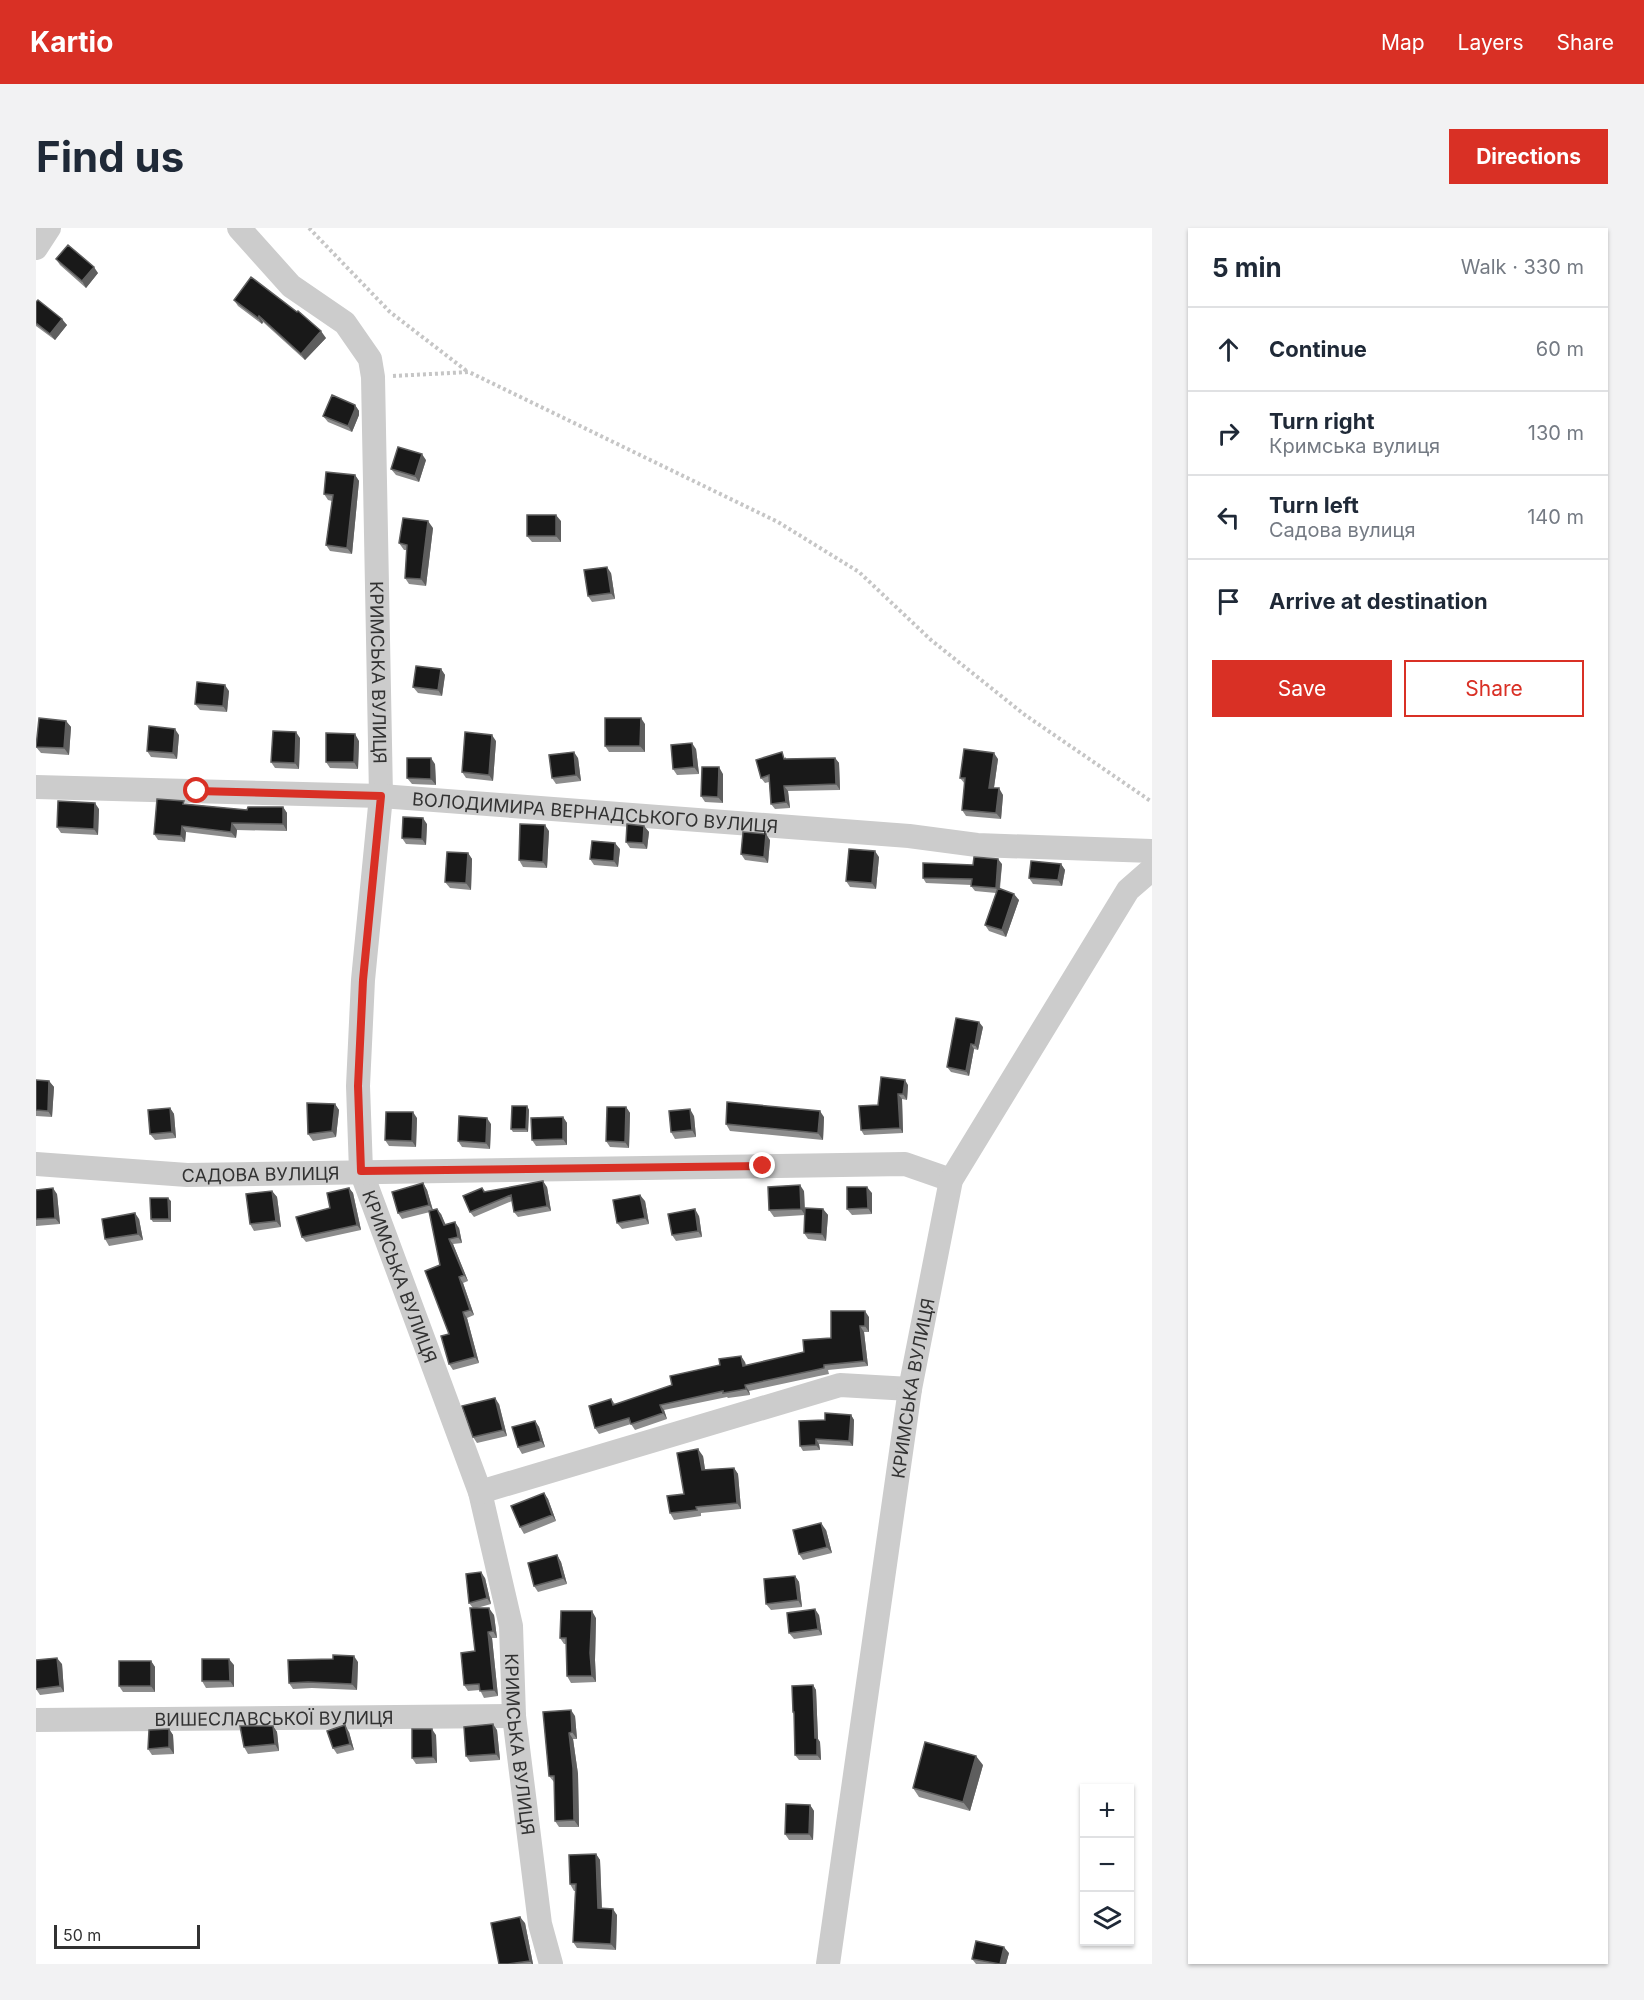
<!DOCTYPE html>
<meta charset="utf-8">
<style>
body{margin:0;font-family:Inter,sans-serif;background:#f2f2f3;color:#1f2937}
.controls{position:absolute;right:18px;bottom:18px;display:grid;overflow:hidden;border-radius:0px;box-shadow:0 2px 4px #0004}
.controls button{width:54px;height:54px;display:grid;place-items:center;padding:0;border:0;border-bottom:2px solid #e0e1e3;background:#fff;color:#1f2937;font:30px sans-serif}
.scale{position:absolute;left:18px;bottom:15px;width:146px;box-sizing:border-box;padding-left:6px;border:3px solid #323232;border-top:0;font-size:16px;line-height:21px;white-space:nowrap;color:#323232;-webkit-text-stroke:4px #fff;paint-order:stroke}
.stop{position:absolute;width:18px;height:18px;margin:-14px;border:4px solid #d93025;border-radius:50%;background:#fff}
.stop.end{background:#d93025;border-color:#fff;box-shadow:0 2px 6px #0008}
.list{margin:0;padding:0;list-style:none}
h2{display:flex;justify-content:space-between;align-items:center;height:78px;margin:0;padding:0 24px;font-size:26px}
h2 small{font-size:20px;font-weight:400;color:#747a83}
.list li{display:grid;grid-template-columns:39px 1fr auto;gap:18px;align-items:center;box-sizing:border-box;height:84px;padding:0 24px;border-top:2px solid #e0e1e3}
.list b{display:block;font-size:22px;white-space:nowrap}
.list p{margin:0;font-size:20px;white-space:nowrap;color:#747a83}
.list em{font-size:20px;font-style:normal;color:#747a83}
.actions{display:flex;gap:12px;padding:18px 24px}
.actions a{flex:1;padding:14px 0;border:2px solid #d93025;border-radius:0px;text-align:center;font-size:21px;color:#d93025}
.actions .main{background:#d93025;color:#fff}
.icon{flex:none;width:33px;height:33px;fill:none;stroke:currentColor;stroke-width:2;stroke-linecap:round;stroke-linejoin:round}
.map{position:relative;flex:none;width:1116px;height:1736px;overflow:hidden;border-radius:0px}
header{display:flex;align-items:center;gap:36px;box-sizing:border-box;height:84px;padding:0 30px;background:#d93025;color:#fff}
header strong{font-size:28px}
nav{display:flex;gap:33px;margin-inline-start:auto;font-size:21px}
.intro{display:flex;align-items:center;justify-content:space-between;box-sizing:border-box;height:144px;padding:0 36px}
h1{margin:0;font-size:42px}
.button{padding:15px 27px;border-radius:0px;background:#d93025;color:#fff;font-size:21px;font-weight:700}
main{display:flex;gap:36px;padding:0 36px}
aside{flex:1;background:#fff;border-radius:0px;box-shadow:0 2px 4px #0004}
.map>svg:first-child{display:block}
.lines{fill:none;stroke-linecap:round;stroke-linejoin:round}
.path{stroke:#c6c6c6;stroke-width:4;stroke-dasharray:3 3;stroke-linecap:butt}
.minor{stroke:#ccc;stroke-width:24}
.wall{fill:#8c8c8c}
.shaded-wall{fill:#5e5e5e}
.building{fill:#191919;stroke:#5e5e5e;stroke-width:1.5}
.route{stroke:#d93025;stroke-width:8}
.labels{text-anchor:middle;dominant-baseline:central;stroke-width:6;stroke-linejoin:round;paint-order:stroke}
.street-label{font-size:18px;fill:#323232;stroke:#fff}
</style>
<header>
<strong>Kartio</strong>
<nav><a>Map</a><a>Layers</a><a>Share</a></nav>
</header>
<div class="intro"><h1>Find us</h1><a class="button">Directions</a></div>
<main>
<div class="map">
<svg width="1116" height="1736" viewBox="0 0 1116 1736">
<rect width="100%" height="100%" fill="#fff"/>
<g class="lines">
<path class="path" d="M 273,0 L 354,84 L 432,144
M 357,148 L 433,144 L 742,294 L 823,344 L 895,412 L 989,487 L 1116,574"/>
<g class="minor">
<path id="s1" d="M 203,0 L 255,58 L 309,95 L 334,131 L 337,149 L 345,568 L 327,752 L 322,858 L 325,943 L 444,1264 L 475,1398 L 478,1488 L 504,1696 L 515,1736"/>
<path d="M 0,20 L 13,0"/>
<path id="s2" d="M 0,559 L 345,568 L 873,608 L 941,617 L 1116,623"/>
<path id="s3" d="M 0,936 L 151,947 L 869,936 L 915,952"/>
<path d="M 444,1264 L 804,1157 L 874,1161"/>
<path id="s4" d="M 0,1492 L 478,1488"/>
<path id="s5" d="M 792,1736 L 874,1161 L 915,952 L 1092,662 L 1116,641"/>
</g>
</g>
<path class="wall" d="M 20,31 L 62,45 L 50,60 L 24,37 Z
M 198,72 L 290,110 L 269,132 L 227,94 L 226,96 L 202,78 Z
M 0,74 L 31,97 L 19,112 L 0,98 Z
M 319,177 L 323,183 L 323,187 L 316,204 L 292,194 L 287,188 Z
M 390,232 L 383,254 L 360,247 L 355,241 Z
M 319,247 L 323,253 L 316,326 L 294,323 L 290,317 L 296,273 L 292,272 L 288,266 Z
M 525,293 L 525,314 L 496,314 L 491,308 Z
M 397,300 L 390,358 L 373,356 L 369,350 L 371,322 L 368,322 L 363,315 Z
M 575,345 L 579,371 L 556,374 L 552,368 Z
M 405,441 L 409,447 L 406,468 L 382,465 L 377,459 Z
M 193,463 L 191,484 L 164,482 L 159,476 Z
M 30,493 L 35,499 L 33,527 L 5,525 L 0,519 Z
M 609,496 L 609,524 L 573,524 L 569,518 Z
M 143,507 L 141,531 L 115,529 L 111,523 Z
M 264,510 L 263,541 L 239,540 L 235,534 Z
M 323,513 L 322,541 L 294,540 L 290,534 Z
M 460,513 L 457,553 L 430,550 L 426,544 Z
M 660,521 L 663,546 L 641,547 L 637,541 Z
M 750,529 L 750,531 L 799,530 L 803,535 L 804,562 L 752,563 L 754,580 L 739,581 L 735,576 L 733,554 L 729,555 L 725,550 Z
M 542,530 L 545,553 L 520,556 L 516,550 Z
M 962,531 L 958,560 L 967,567 L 965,591 L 930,588 L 926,582 L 929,556 L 924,550 Z
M 399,536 L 400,557 L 376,556 L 371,550 Z
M 687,546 L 687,575 L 669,574 L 665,568 Z
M 150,576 L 211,582 L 247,579 L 251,585 L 251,603 L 201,602 L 200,610 L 150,604 L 149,614 L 122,612 L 118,606 Z
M 63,581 L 62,607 L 25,605 L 21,599 Z
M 391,596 L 390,617 L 370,616 L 366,610 Z
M 608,598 L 613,604 L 611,621 L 594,620 L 590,614 Z
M 513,603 L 511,640 L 487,639 L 483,632 Z
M 734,612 L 732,635 L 709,632 L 705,626 Z
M 584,621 L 582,639 L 558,637 L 554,631 Z
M 432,625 L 436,631 L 435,662 L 414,660 L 409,654 Z
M 843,629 L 840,661 L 814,659 L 810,653 Z
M 966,636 L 964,661 L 983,672 L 970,709 L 953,703 L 949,697 L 960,665 L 939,663 L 935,658 L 935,657 L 890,655 L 887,650 L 937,637 Z
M 1025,636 L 1029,642 L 1026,658 L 997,656 L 993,650 Z
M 947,799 L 942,822 L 938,821 L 933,848 L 915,844 L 911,839 Z
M 0,852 L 13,853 L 18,859 L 16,889 L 0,888 Z
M 872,857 L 871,872 L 866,871 L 867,905 L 828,907 L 825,902 L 842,877 Z
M 299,876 L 303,882 L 300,909 L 277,913 L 272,906 Z
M 491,878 L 493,882 L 492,904 L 477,904 L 475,901 Z
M 590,879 L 594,885 L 593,920 L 574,919 L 570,913 Z
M 134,880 L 138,886 L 140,910 L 119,912 L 114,906 Z
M 658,888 L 660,909 L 639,911 L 635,904 Z
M 527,889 L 531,895 L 531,917 L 500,918 L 496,912 Z
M 788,889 L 787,912 L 694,903 L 690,896 Z
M 381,890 L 380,919 L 353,918 L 349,912 Z
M 455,896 L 454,921 L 426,919 L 422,913 Z
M 387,955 L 391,962 L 397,982 L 405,986 L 409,996 L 423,1000 L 426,1015 L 417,1016 L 432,1053 L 427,1055 L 438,1087 L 431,1090 L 443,1135 L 417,1142 L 413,1136 L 413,1106 L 404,1037 L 394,984 L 366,991 L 362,985 Z
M 511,959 L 515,983 L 482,989 L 478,984 L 476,973 L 438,989 L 434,984 L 446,960 L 449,963 Z
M 313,960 L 317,965 L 325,1002 L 270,1014 L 266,1009 Z
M 0,962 L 21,966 L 24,996 L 0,998 Z
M 236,963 L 241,969 L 245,999 L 218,1003 L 214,996 Z
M 768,963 L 769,986 L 787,981 L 792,987 L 790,1013 L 772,1011 L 768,1005 L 769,987 L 738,989 L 733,982 Z
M 836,965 L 836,986 L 816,987 L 811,981 Z
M 135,973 L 135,994 L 117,994 L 115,991 Z
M 609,973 L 613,996 L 586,1001 L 581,995 Z
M 663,988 L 666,1009 L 640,1013 L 636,1007 Z
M 103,991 L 107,1012 L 73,1018 L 69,1011 Z
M 833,1089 L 833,1104 L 828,1104 L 832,1138 L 792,1142 L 793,1146 L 783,1148 L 713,1163 L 714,1167 L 692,1170 L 691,1169 L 628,1182 L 631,1191 L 599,1202 L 595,1196 L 563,1206 L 559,1200 L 575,1171 L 579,1176 L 709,1134 L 710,1138 L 768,1124 Z
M 463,1176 L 471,1208 L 441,1215 L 437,1209 Z
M 815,1187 L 818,1192 L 817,1218 L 783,1216 L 784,1222 L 767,1223 L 764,1218 L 789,1192 Z
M 499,1193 L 503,1199 L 509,1219 L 486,1226 L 482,1219 Z
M 667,1228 L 669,1242 L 698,1240 L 702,1246 L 705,1281 L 665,1285 L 665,1288 L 638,1292 L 634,1285 L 648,1266 Z
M 508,1265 L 512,1271 L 520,1293 L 488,1306 L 484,1299 Z
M 790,1302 L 796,1325 L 767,1332 L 763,1326 Z
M 521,1327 L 525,1334 L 531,1356 L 502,1364 L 498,1358 Z
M 759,1348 L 763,1354 L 766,1379 L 735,1382 L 730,1376 Z
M 449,1350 L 455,1376 L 441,1380 L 458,1387 L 461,1410 L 456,1410 L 462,1468 L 448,1470 L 444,1462 L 432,1463 L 428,1457 L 439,1423 L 437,1380 L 433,1375 Z
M 783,1387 L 786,1407 L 758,1411 L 753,1405 Z
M 560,1390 L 559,1432 L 560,1454 L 535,1455 L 531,1448 L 530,1416 L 528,1416 L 524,1410 Z
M 115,1433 L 119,1439 L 119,1464 L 87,1464 L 83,1458 Z
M 322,1434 L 321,1462 L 276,1460 L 257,1461 L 253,1455 Z
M 26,1436 L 28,1464 L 4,1467 L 0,1461 Z
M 198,1437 L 198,1459 L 170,1460 L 166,1453 Z
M 777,1457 L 780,1462 L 782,1511 L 784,1514 L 785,1532 L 763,1532 L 759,1527 L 758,1487 L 757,1484 Z
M 539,1488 L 541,1511 L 537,1511 L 542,1546 L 543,1599 L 523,1599 L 519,1593 L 518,1554 L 513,1548 Z
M 237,1498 L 241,1504 L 243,1523 L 212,1526 L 208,1519 Z
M 133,1501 L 137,1507 L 138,1526 L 116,1527 L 112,1521 Z
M 461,1502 L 464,1532 L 434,1534 L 430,1528 Z
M 313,1504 L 318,1522 L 301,1526 L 297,1520 Z
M 400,1507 L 401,1535 L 380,1536 L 376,1530 Z
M 947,1537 L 934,1583 L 883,1569 L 877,1560 Z
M 774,1577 L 778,1583 L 777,1612 L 753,1612 L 749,1606 Z
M 560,1626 L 564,1632 L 566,1680 L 581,1687 L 580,1722 L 541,1720 L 537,1714 L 539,1663 L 538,1663 L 534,1656 Z
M 489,1695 L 497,1736 L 463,1736 Z
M 973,1725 L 970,1736 L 940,1736 L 936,1731 Z"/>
<path class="shaded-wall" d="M 58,39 L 62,45 L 50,60 L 46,53 Z
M 223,88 L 227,94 L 226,96 L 222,90 Z
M 26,91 L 31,97 L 19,112 L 14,106 Z
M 285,103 L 290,110 L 269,132 L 265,126 Z
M 319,177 L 323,183 L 323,187 L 316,204 L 312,198 Z
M 386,226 L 390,232 L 383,254 L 379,248 Z
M 319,247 L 323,253 L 316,326 L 311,320 Z
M 520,287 L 525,293 L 525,314 L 520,308 Z
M 392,293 L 397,300 L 390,358 L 385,351 Z
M 571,339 L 575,345 L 579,371 L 575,365 Z
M 405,441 L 409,447 L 406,468 L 402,462 Z
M 189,457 L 193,463 L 191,484 L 187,478 Z
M 605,490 L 609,496 L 609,524 L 604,518 Z
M 30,493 L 35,499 L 33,527 L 28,520 Z
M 139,501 L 143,507 L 141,531 L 137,525 Z
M 260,504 L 264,510 L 263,541 L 259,535 Z
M 319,506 L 323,513 L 322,541 L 318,534 Z
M 456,507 L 460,513 L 457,553 L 453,547 Z
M 656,515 L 660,521 L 663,546 L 658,539 Z
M 538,524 L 542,530 L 545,553 L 540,547 Z
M 958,525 L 962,531 L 957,566 L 953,560 Z
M 395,530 L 399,536 L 400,557 L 395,551 Z
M 799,530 L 803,535 L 804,562 L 800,556 Z
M 683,539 L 687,546 L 687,575 L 682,569 Z
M 748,558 L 752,563 L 754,580 L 750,574 Z
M 963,560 L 967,567 L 965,591 L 960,585 Z
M 59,575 L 63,581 L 62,607 L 58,601 Z
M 247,579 L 251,585 L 251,603 L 247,596 Z
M 387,590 L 391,596 L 390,617 L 386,611 Z
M 196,595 L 201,602 L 200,610 L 195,604 Z
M 509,597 L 513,603 L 511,640 L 507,634 Z
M 146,598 L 150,604 L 149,614 L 145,608 Z
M 608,598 L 613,604 L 611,621 L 607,615 Z
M 730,606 L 734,612 L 732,635 L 728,629 Z
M 579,615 L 584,621 L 582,639 L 578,633 Z
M 839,623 L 843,629 L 840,661 L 836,655 Z
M 432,625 L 436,631 L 435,662 L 430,655 Z
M 962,631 L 966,636 L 963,665 L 960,660 Z
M 1025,636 L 1029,642 L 1026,658 L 1022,652 Z
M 978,666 L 983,672 L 970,709 L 966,702 Z
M 943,794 L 947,799 L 942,822 L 939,817 Z
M 935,816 L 938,821 L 933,848 L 930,843 Z
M 869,852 L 872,857 L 871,872 L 867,866 Z
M 13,853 L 18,859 L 16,889 L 12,883 Z
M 862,866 L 866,871 L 867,905 L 864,900 Z
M 299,876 L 303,882 L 300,909 L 296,903 Z
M 491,878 L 493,882 L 492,904 L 490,901 Z
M 590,879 L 594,885 L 593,920 L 589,914 Z
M 134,880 L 138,886 L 140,910 L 136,904 Z
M 654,881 L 658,888 L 660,909 L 656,902 Z
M 784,883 L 788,889 L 787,912 L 782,905 Z
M 377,884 L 381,890 L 380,919 L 376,913 Z
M 527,889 L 531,895 L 531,917 L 527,911 Z
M 451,890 L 455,896 L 454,921 L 450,915 Z
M 507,953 L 511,959 L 515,983 L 511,978 Z
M 387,955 L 391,962 L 397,983 L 393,977 Z
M 764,957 L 768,963 L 769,987 L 765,981 Z
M 831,959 L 836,965 L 836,986 L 832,980 Z
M 17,960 L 21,966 L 24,996 L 19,990 Z
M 313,960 L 317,965 L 325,1002 L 321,997 Z
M 236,963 L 241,969 L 245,999 L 240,993 Z
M 604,967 L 609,973 L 613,996 L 609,990 Z
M 132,970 L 135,973 L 135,994 L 133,991 Z
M 401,981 L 405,986 L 412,1002 L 408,997 Z
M 659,981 L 663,988 L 666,1009 L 662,1003 Z
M 787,981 L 792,987 L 790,1013 L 786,1006 Z
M 99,985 L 103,991 L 107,1012 L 102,1006 Z
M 419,994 L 423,1000 L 426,1015 L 422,1009 Z
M 413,1011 L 417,1016 L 432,1053 L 428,1047 Z
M 423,1049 L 427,1055 L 438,1087 L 434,1082 Z
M 829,1083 L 833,1089 L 833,1104 L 829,1098 Z
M 427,1084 L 431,1090 L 443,1135 L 439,1129 Z
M 824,1098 L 828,1104 L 832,1138 L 828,1133 Z
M 705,1128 L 709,1134 L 711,1144 L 707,1138 Z
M 709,1157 L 713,1163 L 714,1167 L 710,1161 Z
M 459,1170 L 463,1176 L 471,1208 L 467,1202 Z
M 624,1177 L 628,1182 L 631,1191 L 627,1185 Z
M 815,1187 L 818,1192 L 817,1218 L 813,1213 Z
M 499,1193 L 503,1199 L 509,1219 L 505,1213 Z
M 780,1211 L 783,1216 L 784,1222 L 780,1217 Z
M 662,1221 L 667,1228 L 670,1248 L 666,1242 Z
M 698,1240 L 702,1246 L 705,1281 L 701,1275 Z
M 508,1265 L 512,1271 L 520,1293 L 516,1287 Z
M 785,1295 L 790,1302 L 796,1325 L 791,1319 Z
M 521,1327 L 525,1334 L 531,1356 L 527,1350 Z
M 445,1344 L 449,1350 L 455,1376 L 451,1370 Z
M 759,1348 L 763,1354 L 766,1379 L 762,1372 Z
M 453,1380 L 458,1387 L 461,1410 L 457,1403 Z
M 779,1381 L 783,1387 L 786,1407 L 782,1401 Z
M 556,1383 L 560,1390 L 559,1432 L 560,1454 L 556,1448 L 554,1425 Z
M 452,1404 L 456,1410 L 462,1468 L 458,1462 Z
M 318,1428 L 322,1434 L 321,1462 L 316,1456 Z
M 21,1430 L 26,1436 L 28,1464 L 24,1458 Z
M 193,1431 L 198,1437 L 198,1459 L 194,1453 Z
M 115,1433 L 119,1439 L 119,1464 L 115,1458 Z
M 777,1457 L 780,1462 L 782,1511 L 784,1514 L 785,1532 L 781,1527 L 779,1510 Z
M 535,1482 L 539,1488 L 541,1511 L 536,1504 Z
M 457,1496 L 461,1502 L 464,1532 L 460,1526 Z
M 309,1497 L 313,1504 L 318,1522 L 314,1516 Z
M 237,1498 L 241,1504 L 243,1523 L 239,1516 Z
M 133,1501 L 137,1507 L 138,1526 L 133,1519 Z
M 396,1501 L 400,1507 L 401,1535 L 397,1529 Z
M 533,1505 L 537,1511 L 542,1546 L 543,1599 L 538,1592 Z
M 940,1528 L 947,1537 L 934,1583 L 927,1574 Z
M 774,1577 L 778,1583 L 777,1612 L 773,1606 Z
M 560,1626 L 564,1632 L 566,1686 L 562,1680 Z
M 577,1681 L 581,1687 L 580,1722 L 575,1716 Z
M 484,1689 L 489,1695 L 497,1736 L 496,1736 L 494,1733 Z
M 968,1719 L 973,1725 L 970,1736 L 964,1736 Z"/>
<path class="building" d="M 32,17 L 58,39 L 46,53 L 20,31 Z
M 215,49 L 261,84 L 262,83 L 285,103 L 265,126 L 223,88 L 222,90 L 198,72 Z
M 2,72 L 26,91 L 14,106 L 0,95 L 0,74 Z
M 296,167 L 319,177 L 319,181 L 312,198 L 287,188 Z
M 362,219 L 386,226 L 379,248 L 355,241 Z
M 290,244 L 319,247 L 311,320 L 290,317 L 297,267 L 288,266 Z
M 491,287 L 520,287 L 520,308 L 491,308 Z
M 367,290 L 392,293 L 385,351 L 369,350 L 371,317 L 363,315 Z
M 571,339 L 575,365 L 552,368 L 548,342 Z
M 380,438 L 405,441 L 402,462 L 377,459 Z
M 161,454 L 189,457 L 187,478 L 159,476 Z
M 3,490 L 30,493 L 28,520 L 0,519 Z
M 569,490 L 605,490 L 604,518 L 569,518 Z
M 113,498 L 139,501 L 137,525 L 111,523 Z
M 237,503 L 260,504 L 259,535 L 235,534 Z
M 429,504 L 456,507 L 453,547 L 426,544 Z
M 290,505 L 319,506 L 318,534 L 290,534 Z
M 656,515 L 658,539 L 637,541 L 635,517 Z
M 928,521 L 958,525 L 953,560 L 963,560 L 960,585 L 926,582 L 929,550 L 924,550 Z
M 538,524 L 540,547 L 516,550 L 513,527 Z
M 746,524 L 748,531 L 799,530 L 800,556 L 748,558 L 750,574 L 735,576 L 733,547 L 725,550 L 720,532 Z
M 371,530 L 395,530 L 395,551 L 371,550 Z
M 666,539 L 683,539 L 682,569 L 665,568 Z
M 121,571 L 148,573 L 147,576 L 211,582 L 212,579 L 247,579 L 247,596 L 196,595 L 195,604 L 146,598 L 145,608 L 118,606 Z
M 22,573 L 59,575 L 58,601 L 21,599 Z
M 367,589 L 387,590 L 386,611 L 366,610 Z
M 484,596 L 509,597 L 507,634 L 483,632 Z
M 591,596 L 608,598 L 607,615 L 590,614 Z
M 707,604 L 730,606 L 728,629 L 705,626 Z
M 556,613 L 579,615 L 578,633 L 554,631 Z
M 813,621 L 839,623 L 836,655 L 810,653 Z
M 411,624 L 432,625 L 430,655 L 409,654 Z
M 938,629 L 962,631 L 960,660 L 935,658 L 936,651 L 887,650 L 887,635 L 937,637 Z
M 995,633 L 1025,636 L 1022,652 L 993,650 Z
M 962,660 L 978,666 L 966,702 L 949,697 Z
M 920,790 L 943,794 L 939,817 L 935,816 L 930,843 L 911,839 Z
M 845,849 L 869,852 L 867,866 L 862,866 L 864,900 L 825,902 L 823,878 L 842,877 Z
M 0,852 L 13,853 L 12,883 L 0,882 Z
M 691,874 L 784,883 L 782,905 L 690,896 Z
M 271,875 L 299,876 L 296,903 L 272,906 Z
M 476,878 L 491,878 L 490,901 L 475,901 Z
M 571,879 L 590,879 L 589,914 L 570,913 Z
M 134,880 L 136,904 L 114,906 L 112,882 Z
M 654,881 L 656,902 L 635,904 L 633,883 Z
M 350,884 L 377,884 L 376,913 L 349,912 Z
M 423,888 L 451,890 L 450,915 L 422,913 Z
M 527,889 L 527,911 L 496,912 L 495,890 Z
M 507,953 L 511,978 L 478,984 L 475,967 L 434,984 L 427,968 L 446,960 L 448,964 Z
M 387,955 L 393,977 L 362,985 L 356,964 Z
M 764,957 L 765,981 L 733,982 L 732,959 Z
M 811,959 L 831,959 L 832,980 L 811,981 Z
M 17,960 L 19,990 L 0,991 L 0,962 Z
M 313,960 L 321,997 L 266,1009 L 260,989 L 294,980 L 291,965 Z
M 236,963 L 240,993 L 214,996 L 210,966 Z
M 604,967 L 609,990 L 581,995 L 577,972 Z
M 114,970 L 132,970 L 133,991 L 115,991 Z
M 769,980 L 787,981 L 786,1006 L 768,1005 Z
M 401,981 L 408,997 L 419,994 L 422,1009 L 413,1011 L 428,1047 L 423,1049 L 434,1082 L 427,1084 L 439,1129 L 413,1136 L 405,1108 L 413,1106 L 389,1043 L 404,1037 L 393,983 Z
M 659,981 L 662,1003 L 636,1007 L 632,986 Z
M 99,985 L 102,1006 L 69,1011 L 66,991 Z
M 795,1083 L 829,1083 L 829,1098 L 824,1098 L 828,1133 L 788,1137 L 788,1140 L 779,1142 L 709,1157 L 710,1161 L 687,1165 L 687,1163 L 624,1177 L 627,1185 L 595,1196 L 593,1190 L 559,1200 L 553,1178 L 575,1171 L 577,1177 L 636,1157 L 634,1148 L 684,1137 L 683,1131 L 705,1128 L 707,1138 L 768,1124 L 767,1112 L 795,1110 Z
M 459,1170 L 467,1202 L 437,1209 L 426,1178 Z
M 789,1185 L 815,1187 L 813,1213 L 780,1211 L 780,1217 L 764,1218 L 763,1193 L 789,1192 Z
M 499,1193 L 505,1213 L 482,1219 L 476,1199 Z
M 662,1221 L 666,1242 L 698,1240 L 701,1275 L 660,1279 L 661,1282 L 634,1285 L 631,1268 L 648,1266 L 641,1225 Z
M 508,1265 L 516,1287 L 484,1299 L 475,1278 Z
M 785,1295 L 791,1319 L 763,1326 L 757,1302 Z
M 521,1327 L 527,1350 L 498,1358 L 492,1335 Z
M 445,1344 L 451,1370 L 433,1375 L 430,1346 Z
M 759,1348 L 762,1372 L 730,1376 L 728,1351 Z
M 434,1380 L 453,1380 L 457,1403 L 452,1404 L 458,1462 L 444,1463 L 443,1456 L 428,1457 L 425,1425 L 439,1423 Z
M 779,1381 L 782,1401 L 753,1405 L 751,1385 Z
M 525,1383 L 556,1383 L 554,1425 L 556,1448 L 531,1448 L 530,1410 L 524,1410 Z
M 297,1427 L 318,1428 L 316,1456 L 272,1454 L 253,1455 L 252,1432 L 297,1431 Z
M 21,1430 L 24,1458 L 0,1461 L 0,1432 Z
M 166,1431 L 193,1431 L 194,1453 L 166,1453 Z
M 83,1433 L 115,1433 L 115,1458 L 83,1458 Z
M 777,1457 L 779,1510 L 781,1510 L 781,1527 L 759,1527 L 758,1484 L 757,1484 L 756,1458 Z
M 535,1482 L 536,1504 L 533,1505 L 537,1540 L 538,1592 L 519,1593 L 518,1548 L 513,1548 L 507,1484 Z
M 457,1496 L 460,1526 L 430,1528 L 428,1499 Z
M 309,1497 L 314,1516 L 297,1520 L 291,1503 Z
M 204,1498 L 237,1498 L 239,1516 L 208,1519 Z
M 133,1501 L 133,1519 L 112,1521 L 113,1502 Z
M 376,1501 L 396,1501 L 397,1529 L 376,1530 Z
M 889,1514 L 940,1528 L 927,1574 L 877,1560 Z
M 750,1576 L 774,1577 L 773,1606 L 749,1606 Z
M 560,1626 L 562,1680 L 577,1681 L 575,1716 L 537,1714 L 540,1656 L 534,1656 L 533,1627 Z
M 484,1689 L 494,1733 L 472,1736 L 463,1736 L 455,1695 Z
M 940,1713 L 968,1719 L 964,1736 L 936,1731 Z"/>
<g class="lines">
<path class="route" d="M 161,563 L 345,568 L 327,752 L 322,858 L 325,943 L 727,938"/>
</g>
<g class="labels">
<g class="street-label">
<text stroke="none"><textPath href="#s1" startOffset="501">КРИМСЬКА ВУЛИЦЯ</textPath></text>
<text stroke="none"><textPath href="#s2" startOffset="560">ВОЛОДИМИРА ВЕРНАДСЬКОГО ВУЛИЦЯ</textPath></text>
<text stroke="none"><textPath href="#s3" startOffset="225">САДОВА ВУЛИЦЯ</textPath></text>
<text stroke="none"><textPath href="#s1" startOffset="1113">КРИМСЬКА ВУЛИЦЯ</textPath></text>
<text stroke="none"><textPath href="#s5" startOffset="582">КРИМСЬКА ВУЛИЦЯ</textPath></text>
<text stroke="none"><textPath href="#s4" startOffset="238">ВИШЕСЛАВСЬКОЇ ВУЛИЦЯ</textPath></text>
<text stroke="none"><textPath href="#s1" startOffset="1599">КРИМСЬКА ВУЛИЦЯ</textPath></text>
</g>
</g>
</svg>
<div class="controls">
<button>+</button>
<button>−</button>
<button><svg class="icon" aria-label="layers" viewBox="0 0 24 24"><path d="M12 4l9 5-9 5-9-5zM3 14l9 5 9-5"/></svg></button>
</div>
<div class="scale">50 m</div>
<div class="stop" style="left:161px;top:563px"></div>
<div class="stop end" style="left:727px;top:938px"></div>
</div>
<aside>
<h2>5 min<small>Walk · 330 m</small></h2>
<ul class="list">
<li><svg class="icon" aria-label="ahead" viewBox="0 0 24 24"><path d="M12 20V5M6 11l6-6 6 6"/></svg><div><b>Continue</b></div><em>60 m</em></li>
<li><svg class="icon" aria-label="right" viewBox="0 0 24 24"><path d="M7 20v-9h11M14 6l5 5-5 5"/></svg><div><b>Turn right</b><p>Кримська вулиця</p></div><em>130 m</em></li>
<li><svg class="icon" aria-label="left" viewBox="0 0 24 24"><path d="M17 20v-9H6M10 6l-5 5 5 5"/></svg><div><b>Turn left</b><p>Садова вулиця</p></div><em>140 m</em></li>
<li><svg class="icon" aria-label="arrive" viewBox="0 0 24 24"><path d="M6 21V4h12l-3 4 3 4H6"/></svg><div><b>Arrive at destination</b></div></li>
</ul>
<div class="actions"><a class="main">Save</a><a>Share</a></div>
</aside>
</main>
